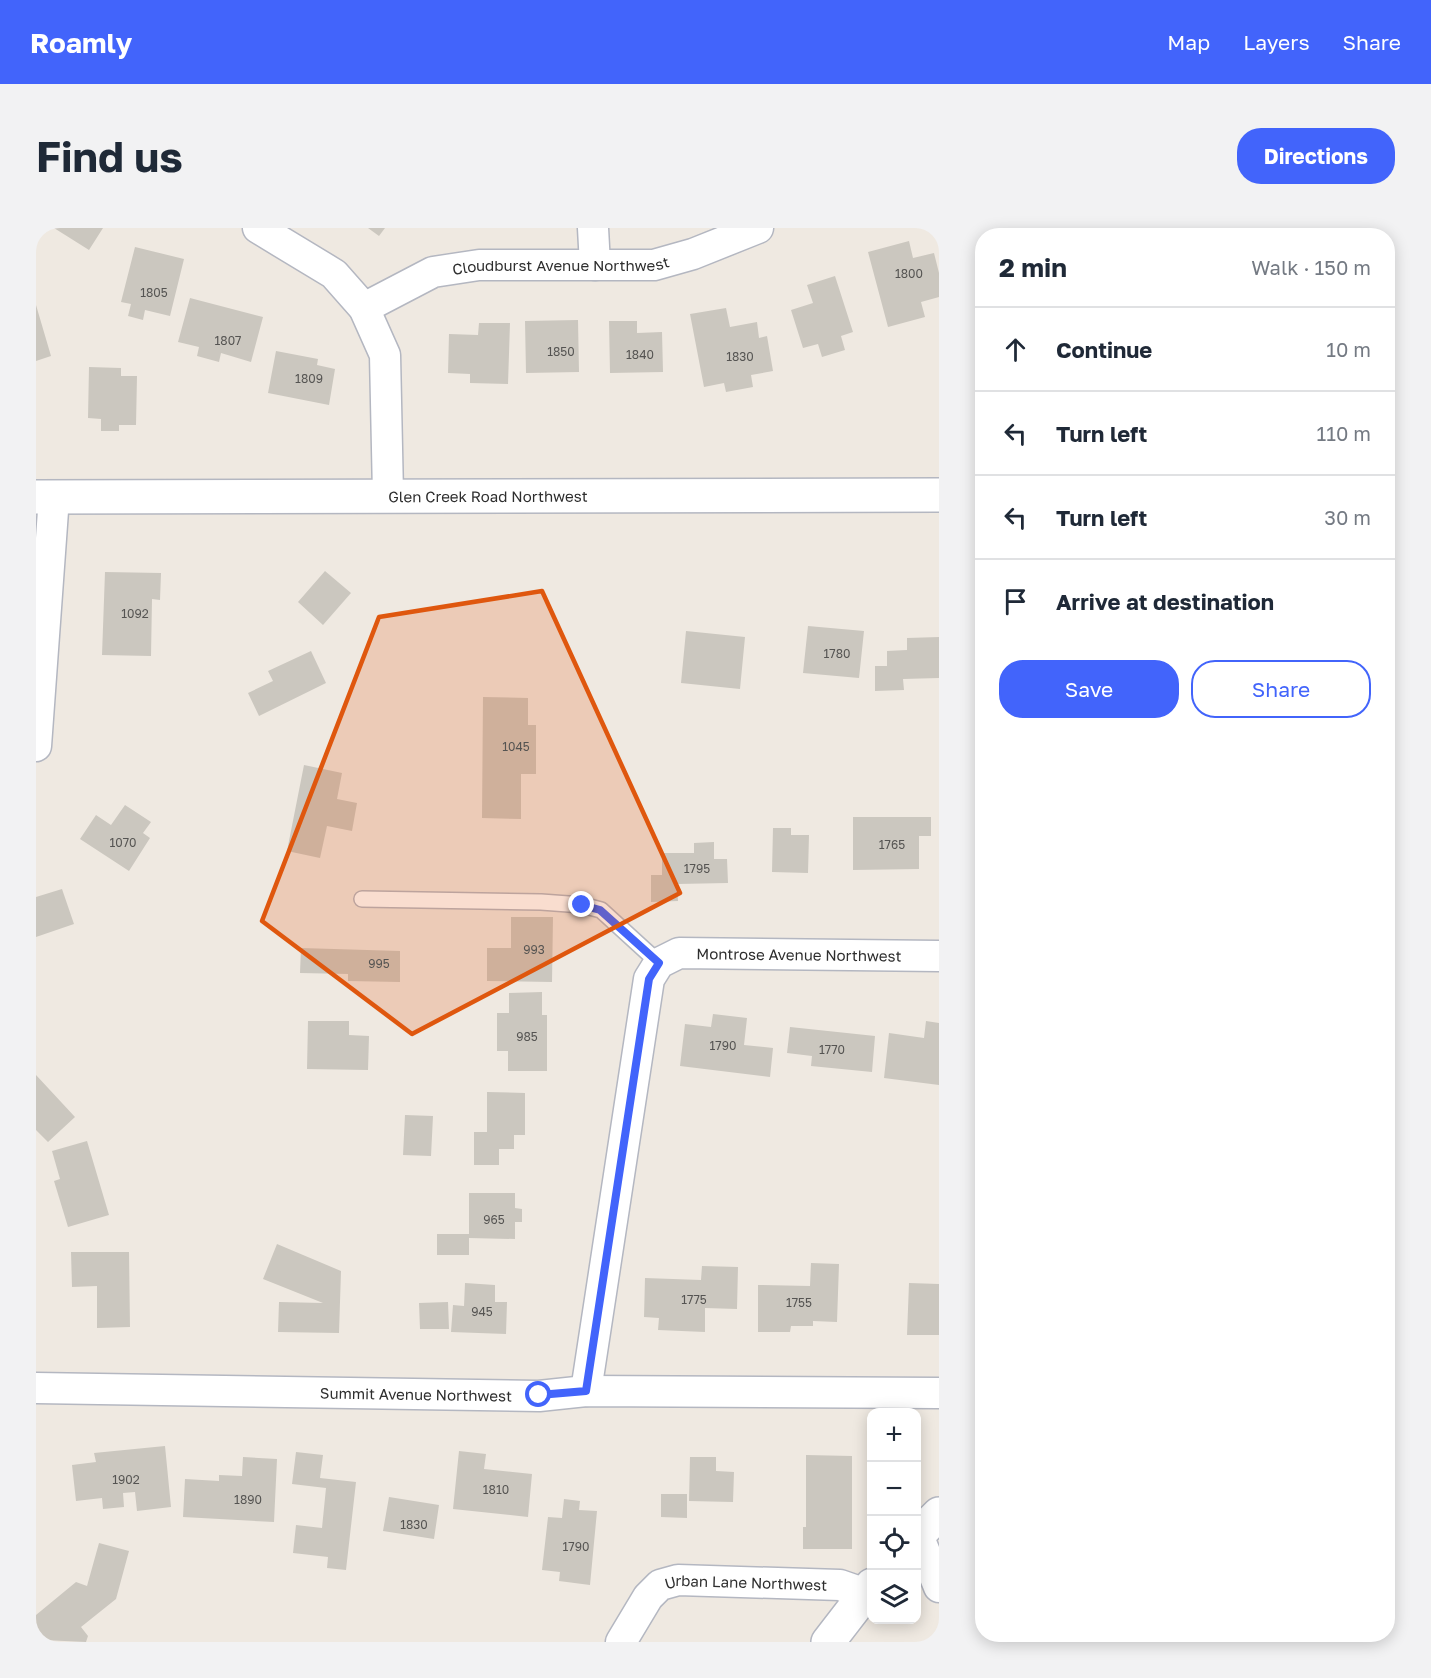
<!DOCTYPE html>
<meta charset="utf-8">
<style>
body{margin:0;font-family:"Golos Text",sans-serif;background:#f2f2f3;color:#1f2937}
.controls{position:absolute;right:18px;bottom:18px;display:grid;overflow:hidden;border-radius:12px;box-shadow:0 3px 15px #0003}
.controls button{width:54px;height:54px;display:grid;place-items:center;padding:0;border:0;border-bottom:2px solid #e0e1e3;background:#fff;color:#1f2937;font:30px sans-serif}
.stop{position:absolute;width:18px;height:18px;margin:-14px;border:4px solid #4264fb;border-radius:50%;background:#fff}
.stop.end{background:#4264fb;border-color:#fff;box-shadow:0 2px 6px #0008}
.list{margin:0;padding:0;list-style:none}
h2{display:flex;justify-content:space-between;align-items:center;height:78px;margin:0;padding:0 24px;font-size:26px}
h2 small{font-size:20px;font-weight:400;color:#747a83}
.list li{display:grid;grid-template-columns:39px 1fr auto;gap:18px;align-items:center;box-sizing:border-box;height:84px;padding:0 24px;border-top:2px solid #e0e1e3}
.list b{display:block;font-size:22px;white-space:nowrap}
.list em{font-size:20px;font-style:normal;color:#747a83}
.actions{display:flex;gap:12px;padding:18px 24px}
.actions a{flex:1;padding:14px 0;border:2px solid #4264fb;border-radius:24px;text-align:center;font-size:21px;color:#4264fb}
.actions .main{background:#4264fb;color:#fff}
.icon{flex:none;width:33px;height:33px;fill:none;stroke:currentColor;stroke-width:2;stroke-linecap:round;stroke-linejoin:round}
.map{position:relative;flex:none;width:903px;height:1414px;overflow:hidden;border-radius:24px}
header{display:flex;align-items:center;gap:36px;box-sizing:border-box;height:84px;padding:0 30px;background:#4264fb;color:#fff}
header strong{font-size:28px}
nav{display:flex;gap:33px;margin-inline-start:auto;font-size:21px}
.intro{display:flex;align-items:center;justify-content:space-between;box-sizing:border-box;height:144px;padding:0 36px}
h1{margin:0;font-size:42px}
.button{padding:15px 27px;border-radius:24px;background:#4264fb;color:#fff;font-size:21px;font-weight:700}
main{display:flex;gap:36px;padding:0 36px}
aside{flex:1;background:#fff;border-radius:24px;box-shadow:0 3px 15px #0003}
.map>svg:first-child{display:block}
.building{fill:#cbc7bf}
.lines{fill:none;stroke-linecap:round;stroke-linejoin:round}
.service-casing{stroke:#b4b7c1;stroke-width:18}
.minor-casing{stroke:#b4b7c1;stroke-width:33}
.tertiary-casing{stroke:#b4b7c1;stroke-width:36}
.secondary-casing{stroke:#b4b7c1;stroke-width:36}
.service{stroke:#fff;stroke-width:15}
.minor{stroke:#fff;stroke-width:30}
.tertiary{stroke:#fff;stroke-width:33}
.secondary{stroke:#fff;stroke-width:33}
.route{stroke:#4264fb;stroke-width:8}
.marked{fill:#df570e;fill-opacity:0.2;stroke:#df570e;stroke-width:4.5;stroke-linejoin:round}
.labels{text-anchor:middle;dominant-baseline:central;stroke-width:6;stroke-linejoin:round;paint-order:stroke}
.number-label{font-size:12px;fill:#555452}
.street-label{font-size:15px;fill:#2e2e2e;stroke:#fff}
</style>
<header>
<strong>Roamly</strong>
<nav><a>Map</a><a>Layers</a><a>Share</a></nav>
</header>
<div class="intro"><h1>Find us</h1><a class="button">Directions</a></div>
<main>
<div class="map">
<svg width="903" height="1414" viewBox="0 0 903 1414">
<rect width="100%" height="100%" fill="#efe9e1"/>
<path class="building" d="M 18,0 L 67,0 L 53,22 Z
M 332,0 L 349,0 L 343,8 Z
M 873,13 L 877,30 L 898,25 L 903,45 L 903,69 L 885,74 L 889,89 L 852,99 L 832,24 Z
M 99,19 L 148,31 L 134,88 L 109,82 L 107,92 L 92,88 L 95,76 L 85,74 Z
M 799,48 L 817,104 L 805,108 L 809,122 L 786,129 L 782,116 L 767,120 L 755,82 L 777,75 L 771,57 Z
M 154,70 L 227,89 L 215,134 L 185,125 L 183,134 L 161,128 L 163,119 L 142,114 Z
M 0,77 L 15,128 L 0,133 Z
M 690,80 L 694,99 L 721,94 L 723,110 L 731,108 L 737,143 L 715,147 L 717,159 L 690,164 L 688,155 L 668,159 L 654,86 Z
M 542,92 L 543,144 L 490,145 L 489,93 Z
M 573,93 L 601,93 L 601,105 L 626,104 L 627,144 L 574,145 Z
M 443,95 L 474,95 L 472,156 L 434,155 L 434,146 L 412,145 L 413,106 L 442,107 Z
M 240,123 L 282,131 L 281,137 L 299,141 L 293,177 L 232,165 Z
M 53,139 L 85,140 L 85,148 L 101,148 L 100,197 L 83,197 L 83,203 L 65,203 L 65,191 L 52,190 Z
M 289,343 L 315,365 L 287,397 L 262,374 Z
M 69,344 L 125,345 L 124,372 L 116,371 L 115,428 L 66,427 Z
M 772,398 L 828,403 L 823,450 L 767,445 Z
M 650,403 L 709,409 L 704,461 L 645,455 Z
M 903,409 L 903,450 L 867,451 L 868,462 L 839,463 L 839,438 L 851,438 L 851,423 L 871,422 L 871,410 Z
M 275,423 L 290,455 L 223,488 L 212,465 L 237,453 L 232,443 Z
M 447,469 L 492,470 L 492,497 L 500,497 L 500,546 L 485,546 L 485,591 L 446,590 Z
M 268,537 L 306,545 L 301,571 L 321,575 L 316,603 L 291,598 L 284,630 L 251,623 Z
M 89,577 L 115,594 L 107,605 L 114,610 L 93,643 L 44,611 L 60,587 L 75,597 Z
M 817,589 L 895,589 L 895,608 L 883,608 L 883,641 L 817,642 Z
M 737,600 L 755,600 L 755,607 L 773,607 L 772,645 L 736,644 Z
M 678,614 L 678,631 L 691,631 L 692,655 L 641,656 L 642,673 L 615,674 L 615,647 L 626,647 L 626,625 L 658,625 L 658,615 Z
M 26,661 L 38,696 L 0,709 L 0,669 Z
M 475,689 L 517,689 L 516,754 L 451,753 L 451,720 L 475,720 Z
M 265,720 L 364,723 L 364,754 L 312,753 L 312,746 L 264,745 Z
M 506,764 L 506,787 L 511,787 L 511,843 L 472,843 L 472,823 L 461,823 L 461,785 L 473,785 L 473,765 Z
M 677,786 L 711,790 L 708,817 L 737,820 L 734,849 L 644,838 L 649,796 L 675,799 Z
M 272,793 L 313,793 L 313,807 L 333,808 L 332,842 L 271,841 Z
M 890,793 L 903,795 L 903,857 L 848,850 L 853,805 L 888,810 Z
M 754,799 L 839,808 L 836,844 L 775,838 L 776,828 L 751,825 Z
M 0,847 L 39,889 L 12,914 L 0,902 Z
M 451,864 L 489,865 L 489,907 L 478,907 L 478,921 L 463,921 L 463,937 L 438,937 L 438,904 L 451,904 Z
M 369,887 L 397,888 L 395,928 L 367,927 Z
M 51,913 L 73,987 L 32,999 L 18,953 L 24,951 L 16,923 Z
M 433,965 L 479,965 L 479,980 L 486,981 L 486,994 L 479,994 L 479,1011 L 433,1010 L 433,1027 L 401,1027 L 401,1006 L 433,1006 Z
M 241,1016 L 305,1043 L 303,1105 L 242,1104 L 243,1074 L 287,1075 L 227,1051 Z
M 35,1024 L 93,1024 L 94,1099 L 61,1100 L 61,1058 L 36,1059 Z
M 775,1035 L 803,1036 L 801,1094 L 777,1093 L 777,1098 L 755,1098 L 754,1104 L 722,1104 L 722,1057 L 774,1058 Z
M 666,1038 L 702,1039 L 701,1081 L 669,1080 L 669,1104 L 622,1102 L 623,1090 L 608,1089 L 609,1050 L 665,1052 Z
M 429,1055 L 459,1057 L 459,1074 L 471,1074 L 470,1106 L 415,1104 L 417,1077 L 428,1078 Z
M 873,1055 L 903,1056 L 903,1107 L 871,1107 Z
M 412,1074 L 413,1101 L 384,1101 L 383,1075 Z
M 129,1218 L 135,1279 L 101,1283 L 99,1264 L 87,1265 L 88,1279 L 67,1281 L 66,1270 L 40,1273 L 36,1237 L 60,1234 L 58,1225 Z
M 423,1223 L 450,1226 L 448,1241 L 496,1246 L 492,1289 L 417,1281 Z
M 260,1224 L 287,1227 L 284,1250 L 320,1254 L 310,1342 L 291,1340 L 292,1329 L 257,1325 L 260,1297 L 286,1300 L 290,1260 L 256,1256 Z
M 770,1227 L 816,1228 L 816,1321 L 767,1321 L 767,1299 L 770,1299 Z
M 207,1229 L 241,1231 L 238,1294 L 147,1289 L 149,1251 L 183,1253 L 183,1247 L 206,1248 Z
M 654,1229 L 680,1229 L 680,1243 L 698,1244 L 697,1274 L 653,1273 Z
M 625,1266 L 651,1266 L 651,1290 L 625,1289 Z
M 353,1269 L 403,1277 L 398,1311 L 347,1303 Z
M 528,1271 L 544,1273 L 543,1282 L 561,1283 L 554,1357 L 523,1353 L 524,1344 L 506,1342 L 512,1289 L 526,1290 Z
M 63,1315 L 93,1323 L 80,1371 L 45,1399 L 52,1408 L 50,1414 L 7,1412 L 0,1404 L 0,1387 L 40,1354 L 51,1358 Z"/>
<g class="lines">
<g class="service-casing">
<path id="service" d="M 326,671 L 505,674 L 546,677 L 565,682 L 623,735"/>
</g>
<g class="minor-casing">
<g id="minor">
<path d="M 222,0 L 298,46 L 328,80 L 349,127 L 352,267"/>
<path d="M 557,0 L 559,37"/>
<path id="s1" d="M 328,80 L 397,44 L 443,37 L 618,37 L 657,26 L 722,0"/>
<path d="M 0,518 L 18,269"/>
<path id="s2" d="M 0,1160 L 503,1168 L 550,1163 L 903,1165"/>
<path id="s3" d="M 550,1163 L 613,751 L 623,735 L 643,725 L 903,728"/>
<path d="M 882,1307 L 903,1359"/>
<path id="s4" d="M 585,1414 L 612,1369 L 624,1357 L 642,1352 L 804,1357 L 827,1365"/>
</g>
</g>
<g class="tertiary-casing">
<path id="tertiary" d="M 880,1309 L 903,1286
M 792,1414 L 836,1357"/>
</g>
<g class="secondary-casing">
<g id="secondary">
<path id="s5" d="M 0,269 L 903,267"/>
</g>
</g>
<use href="#service" class="service"/>
<use href="#minor" class="minor"/>
<use href="#tertiary" class="tertiary"/>
<use href="#secondary" class="secondary"/>
</g>
<g class="lines">
<path class="route" d="M 503,1167 L 550,1163 L 613,751 L 623,735 L 564,682 L 546,677"/>
</g>
<path class="marked" d="M 506,363 L 644,665 L 376,806 L 226,693 L 343,389 Z"/>
<g class="labels">
<g class="number-label">
<text x="873" y="45">1800</text>
<text x="118" y="64">1805</text>
<text x="192" y="112">1807</text>
<text x="525" y="123">1850</text>
<text x="604" y="126">1840</text>
<text x="704" y="128">1830</text>
<text x="273" y="150">1809</text>
<text x="99" y="385">1092</text>
<text x="801" y="425">1780</text>
<text x="480" y="518">1045</text>
<text x="87" y="614">1070</text>
<text x="856" y="616">1765</text>
<text x="661" y="640">1795</text>
<text x="498" y="721">993</text>
<text x="343" y="735">995</text>
<text x="491" y="808">985</text>
<text x="687" y="817">1790</text>
<text x="796" y="821">1770</text>
<text x="458" y="991">965</text>
<text x="658" y="1071">1775</text>
<text x="763" y="1074">1755</text>
<text x="446" y="1083">945</text>
<text x="90" y="1251">1902</text>
<text x="460" y="1261">1810</text>
<text x="212" y="1271">1890</text>
<text x="378" y="1296">1830</text>
<text x="540" y="1318">1790</text>
</g>
<g class="street-label">
<text stroke="none"><textPath href="#s1" startOffset="206">Cloudburst Avenue Northwest</textPath></text>
<text stroke="none"><textPath href="#s5" startOffset="452">Glen Creek Road Northwest</textPath></text>
<text stroke="none"><textPath href="#s3" startOffset="578">Montrose Avenue Northwest</textPath></text>
<text stroke="none"><textPath href="#s2" startOffset="380">Summit Avenue Northwest</textPath></text>
<text stroke="none"><textPath href="#s4" startOffset="156">Urban Lane Northwest</textPath></text>
</g>
</g>
</svg>
<div class="controls">
<button>+</button>
<button>−</button>
<button><svg class="icon" aria-label="locate" viewBox="0 0 24 24"><circle cx="12" cy="12" r="6"/><path d="M12 2v4M12 18v4M2 12h4M18 12h4"/></svg></button>
<button><svg class="icon" aria-label="layers" viewBox="0 0 24 24"><path d="M12 4l9 5-9 5-9-5zM3 14l9 5 9-5"/></svg></button>
</div>
<div class="stop" style="left:503px;top:1167px"></div>
<div class="stop end" style="left:546px;top:677px"></div>
</div>
<aside>
<h2>2 min<small>Walk · 150 m</small></h2>
<ul class="list">
<li><svg class="icon" aria-label="ahead" viewBox="0 0 24 24"><path d="M12 20V5M6 11l6-6 6 6"/></svg><div><b>Continue</b></div><em>10 m</em></li>
<li><svg class="icon" aria-label="left" viewBox="0 0 24 24"><path d="M17 20v-9H6M10 6l-5 5 5 5"/></svg><div><b>Turn left</b></div><em>110 m</em></li>
<li><svg class="icon" aria-label="left" viewBox="0 0 24 24"><path d="M17 20v-9H6M10 6l-5 5 5 5"/></svg><div><b>Turn left</b></div><em>30 m</em></li>
<li><svg class="icon" aria-label="arrive" viewBox="0 0 24 24"><path d="M6 21V4h12l-3 4 3 4H6"/></svg><div><b>Arrive at destination</b></div></li>
</ul>
<div class="actions"><a class="main">Save</a><a>Share</a></div>
</aside>
</main>
